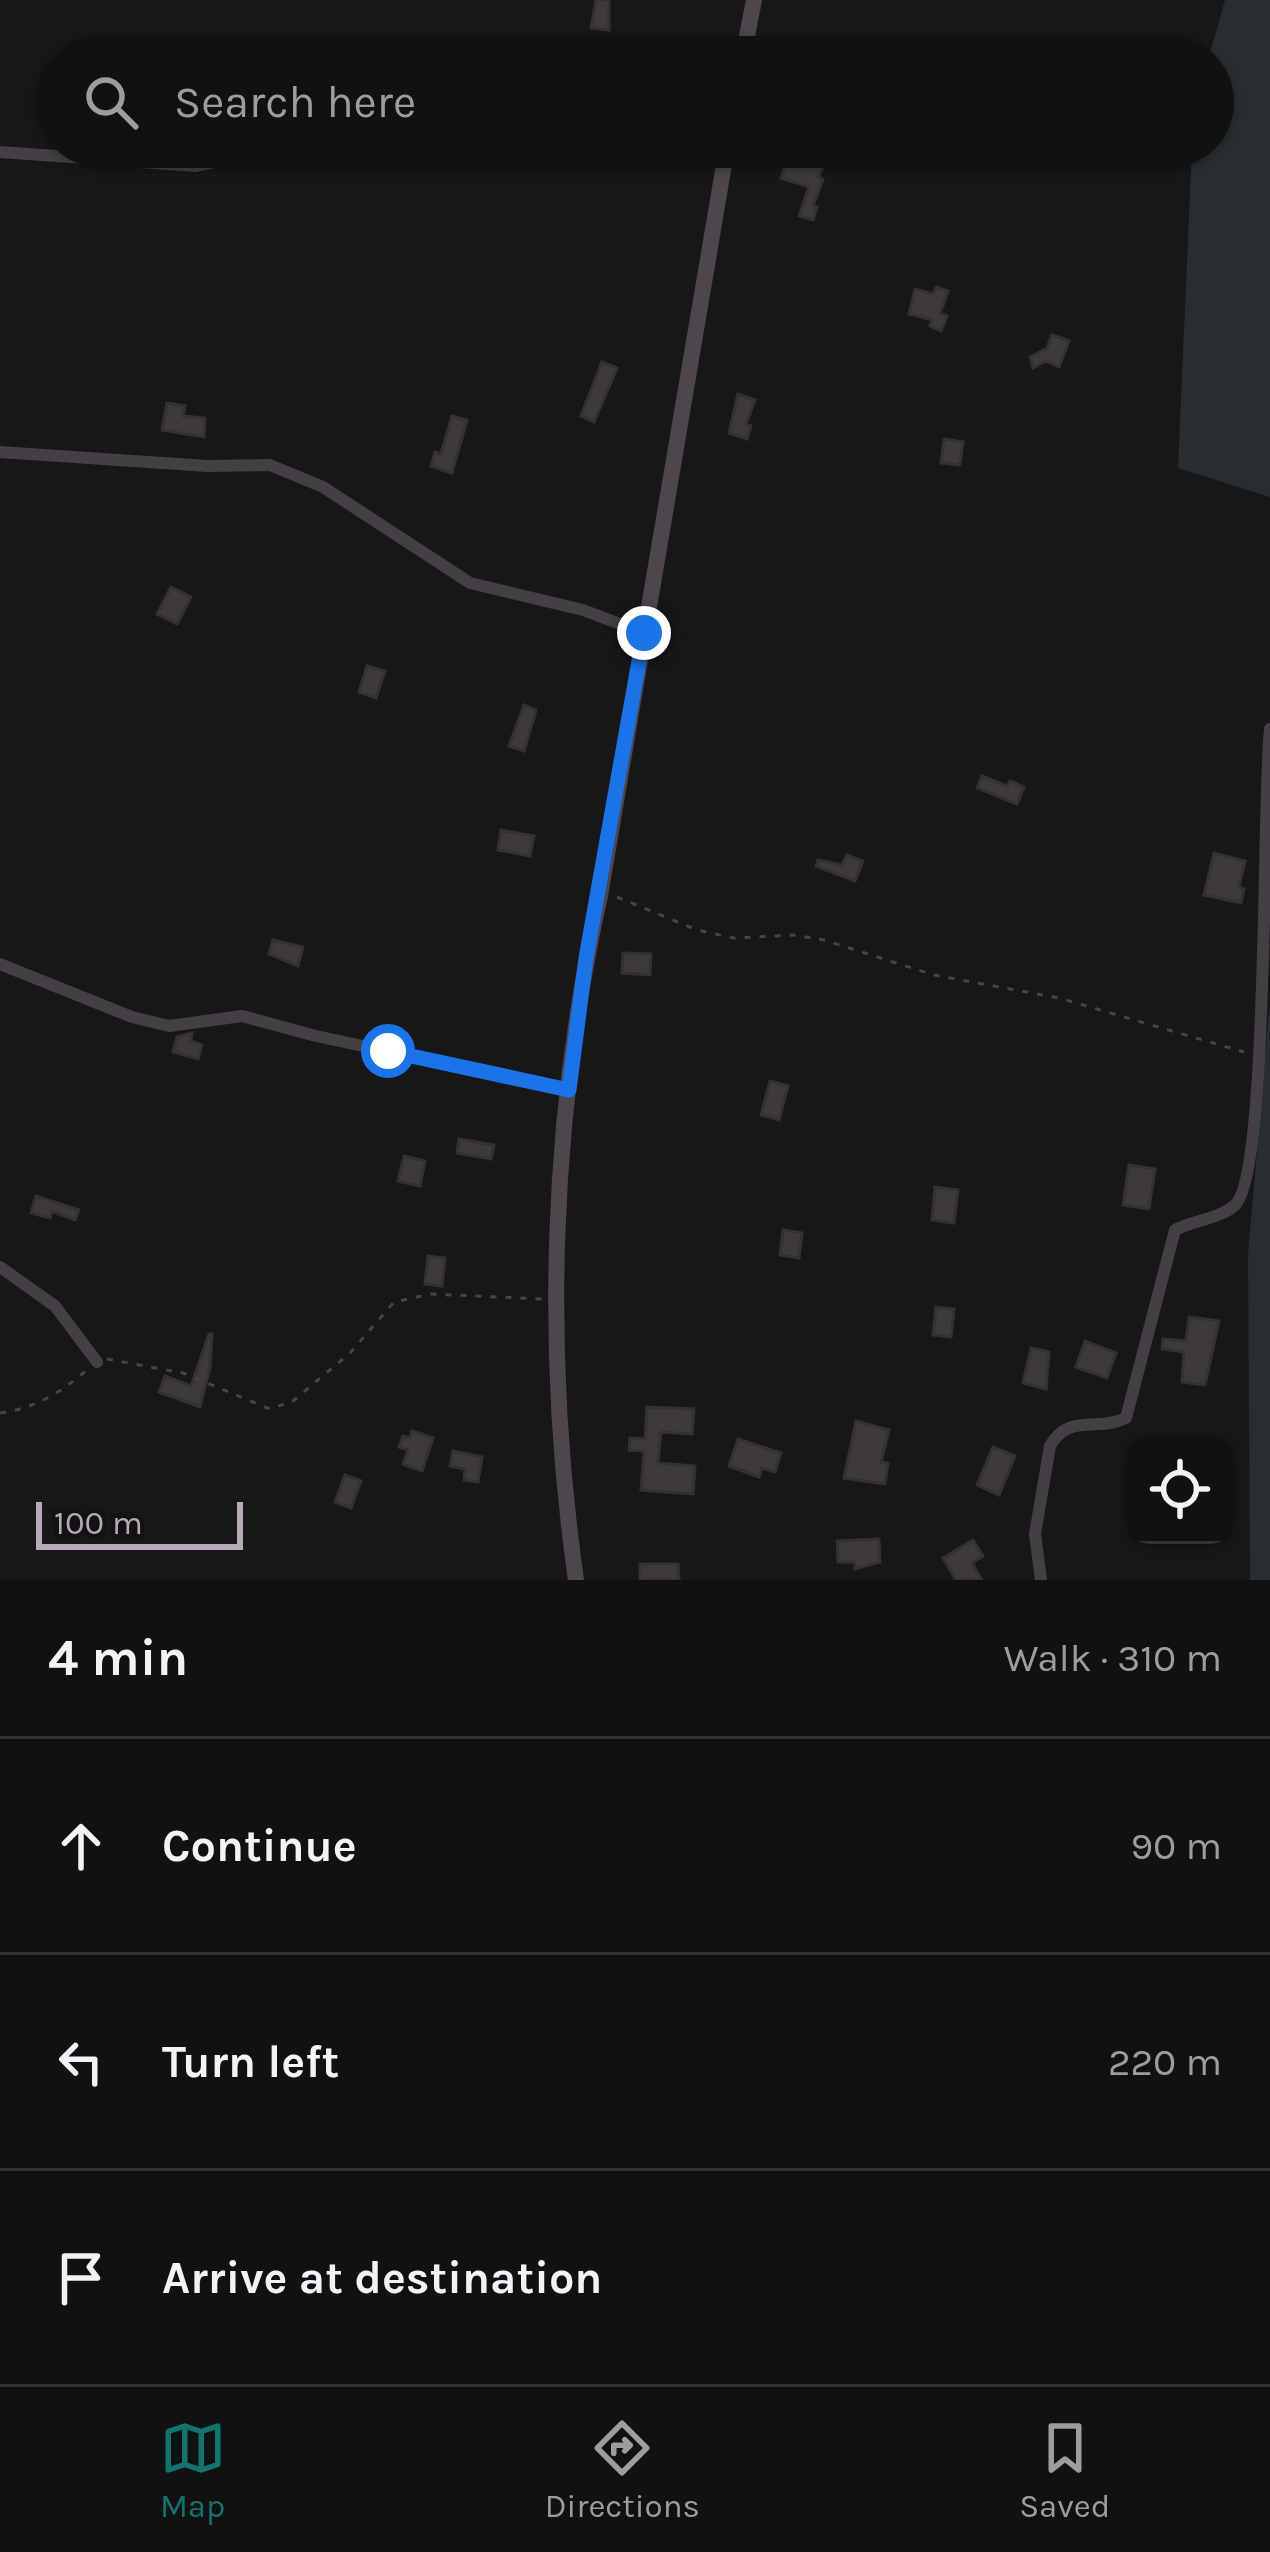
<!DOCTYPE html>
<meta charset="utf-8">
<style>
body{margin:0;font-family:Karla,sans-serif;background:#1b1a1b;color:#f1f3f6}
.controls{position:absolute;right:36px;bottom:36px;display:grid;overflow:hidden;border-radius:24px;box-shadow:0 3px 9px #0004}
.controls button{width:108px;height:108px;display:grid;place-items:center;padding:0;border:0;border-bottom:3px solid #313132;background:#121112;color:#f1f3f6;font:60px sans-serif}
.scale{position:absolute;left:36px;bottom:30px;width:207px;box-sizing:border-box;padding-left:12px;border:6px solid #b7a9b8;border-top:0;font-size:33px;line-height:42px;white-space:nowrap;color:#b7a9b8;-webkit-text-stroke:9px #131213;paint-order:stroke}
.stop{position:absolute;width:36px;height:36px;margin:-27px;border:9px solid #1a73e8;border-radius:50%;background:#fff}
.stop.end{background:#1a73e8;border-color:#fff;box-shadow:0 3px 12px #0008}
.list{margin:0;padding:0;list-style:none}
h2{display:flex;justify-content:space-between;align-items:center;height:156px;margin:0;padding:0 48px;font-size:51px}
h2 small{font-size:39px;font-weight:400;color:#9c9d9f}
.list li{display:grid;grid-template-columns:78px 1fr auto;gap:36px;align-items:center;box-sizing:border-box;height:216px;padding:0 48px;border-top:3px solid #313132}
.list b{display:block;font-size:45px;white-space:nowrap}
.list em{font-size:39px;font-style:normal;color:#9c9d9f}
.icon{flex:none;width:66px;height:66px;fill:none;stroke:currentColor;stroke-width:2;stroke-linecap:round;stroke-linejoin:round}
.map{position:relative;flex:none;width:1270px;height:1580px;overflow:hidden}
.search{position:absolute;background:#121112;box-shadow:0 3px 9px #0004;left:36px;right:36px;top:36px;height:132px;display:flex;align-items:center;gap:30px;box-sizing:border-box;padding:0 42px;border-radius:66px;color:#9c9d9f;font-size:45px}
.sheet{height:804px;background:#121112}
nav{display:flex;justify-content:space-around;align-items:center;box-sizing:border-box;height:168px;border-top:3px solid #313132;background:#121112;font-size:33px;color:#9c9d9f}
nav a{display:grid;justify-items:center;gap:6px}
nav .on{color:#0f766e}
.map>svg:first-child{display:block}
.green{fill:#272d30}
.building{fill:#3d393d;stroke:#343133;stroke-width:3}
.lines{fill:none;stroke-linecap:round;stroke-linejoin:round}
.path{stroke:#494249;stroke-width:3;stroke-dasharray:6 9;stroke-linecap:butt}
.minor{stroke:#443f44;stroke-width:12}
.secondary{stroke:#4d464d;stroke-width:16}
.route{stroke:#1a73e8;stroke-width:15}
</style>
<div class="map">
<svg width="1270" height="1580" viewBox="0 0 1270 1580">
<rect width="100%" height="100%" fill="#181718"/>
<path class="green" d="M 1225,0 L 1270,0 L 1270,497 L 1178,468 L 1192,147 L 1213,147 L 1213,57 L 1209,57 Z
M 1270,1001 L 1270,1580 L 1250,1580 L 1248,1254 Z"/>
<path class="building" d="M 596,0 L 609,0 L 609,30 L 591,28 Z
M 818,147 L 833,147 L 818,177 L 823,179 L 813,206 L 817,207 L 813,220 L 799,216 L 809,187 L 781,178 L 790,152 L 812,160 Z
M 936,287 L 948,291 L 940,314 L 947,316 L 941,331 L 930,326 L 932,320 L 909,314 L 915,289 L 933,294 Z
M 1052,335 L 1069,341 L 1059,367 L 1046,361 L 1033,368 L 1030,357 L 1047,348 Z
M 602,362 L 617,368 L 594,422 L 581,416 Z
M 738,394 L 755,400 L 746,424 L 751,426 L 747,439 L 729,433 Z
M 167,403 L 185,406 L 183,416 L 205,418 L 204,437 L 162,430 Z
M 452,416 L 467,420 L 452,473 L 431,466 L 435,452 L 441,454 Z
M 944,439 L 963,442 L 960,465 L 941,463 Z
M 171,587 L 191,597 L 177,624 L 157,614 Z
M 367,666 L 385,671 L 376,698 L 359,692 Z
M 524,705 L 536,710 L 524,751 L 509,746 Z
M 982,776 L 1007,786 L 1010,781 L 1024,787 L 1017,804 L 977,788 Z
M 501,830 L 534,836 L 530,856 L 498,850 Z
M 1214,853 L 1245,861 L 1239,887 L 1244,889 L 1241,903 L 1204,895 Z
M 847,855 L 863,861 L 855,881 L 816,866 L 818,860 L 842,865 Z
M 273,940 L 303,947 L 298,966 L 269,954 Z
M 623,953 L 651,954 L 650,975 L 622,973 Z
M 192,1033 L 191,1041 L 202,1045 L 198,1059 L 173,1052 L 177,1037 Z
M 770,1081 L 788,1086 L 779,1120 L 761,1115 Z
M 459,1139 L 494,1145 L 491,1159 L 457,1153 Z
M 404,1156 L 425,1161 L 420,1186 L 398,1181 Z
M 1129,1165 L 1155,1169 L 1149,1209 L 1123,1205 Z
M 935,1187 L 958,1190 L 954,1223 L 932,1220 Z
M 36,1196 L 79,1210 L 75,1220 L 52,1211 L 50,1218 L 31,1213 Z
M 783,1230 L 802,1233 L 799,1258 L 780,1255 Z
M 428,1256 L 445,1258 L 442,1286 L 425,1284 Z
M 936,1307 L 954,1309 L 951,1337 L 933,1335 Z
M 1189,1317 L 1219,1321 L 1205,1385 L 1182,1382 L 1184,1352 L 1162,1349 L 1163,1339 L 1186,1341 Z
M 209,1334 L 212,1334 L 210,1368 L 200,1407 L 159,1392 L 165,1376 L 191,1386 Z
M 1085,1341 L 1116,1353 L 1107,1378 L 1076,1367 Z
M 1031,1348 L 1049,1352 L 1046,1389 L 1023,1383 Z
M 647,1407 L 694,1409 L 692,1434 L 661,1432 L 658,1463 L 695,1466 L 693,1494 L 641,1490 L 644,1451 L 629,1450 L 630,1438 L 645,1439 Z
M 856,1421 L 889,1430 L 881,1462 L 888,1463 L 885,1484 L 844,1478 Z
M 412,1431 L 433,1438 L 422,1471 L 403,1464 L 408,1450 L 399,1447 L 403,1436 L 410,1438 Z
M 738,1439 L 781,1453 L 775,1472 L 762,1468 L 759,1477 L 729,1466 Z
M 993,1447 L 1015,1456 L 999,1495 L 977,1485 Z
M 453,1451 L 482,1457 L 478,1482 L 464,1480 L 465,1469 L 450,1466 Z
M 345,1475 L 361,1481 L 351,1508 L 335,1502 Z
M 879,1539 L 880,1562 L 855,1569 L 855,1562 L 838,1562 L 837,1541 Z
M 973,1540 L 983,1556 L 972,1563 L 982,1580 L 956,1580 L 943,1558 Z
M 640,1564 L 678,1564 L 679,1580 L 640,1580 Z"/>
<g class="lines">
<path class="path" d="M 617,897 L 697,930 L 734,938 L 793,935 L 824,940 L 934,975 L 1059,998 L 1244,1052
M 107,1359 L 183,1373 L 270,1409 L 293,1401 L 350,1353 L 394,1302 L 431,1294 L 543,1299
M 0,1413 C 37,1408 61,1392 88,1369"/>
<path class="minor" d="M 0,152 L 196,166 L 284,147
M 0,452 L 207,466 L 270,465 L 323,487 L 470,583 L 583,610 L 644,633
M 0,964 L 132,1017 L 169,1026 L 242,1016 L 316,1036 L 569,1090
M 0,1267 L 55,1306 L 97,1362
M 1041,1580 L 1035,1534 L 1050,1446 C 1068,1413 1098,1432 1126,1418 L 1175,1230 C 1193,1220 1220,1219 1235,1205 C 1269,1175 1262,799 1270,729"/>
<path class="secondary" d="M 743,57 L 754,0
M 576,1580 C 544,1355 550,1118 600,896 L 727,147"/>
</g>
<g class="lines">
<path class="route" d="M 388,1051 L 569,1090 L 586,958 L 644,633"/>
</g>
</svg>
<div class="controls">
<button><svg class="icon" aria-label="locate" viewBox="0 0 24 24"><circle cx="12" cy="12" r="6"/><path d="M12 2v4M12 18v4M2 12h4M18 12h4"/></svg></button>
</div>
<div class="scale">100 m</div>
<div class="stop" style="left:388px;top:1051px"></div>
<div class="stop end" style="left:644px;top:633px"></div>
<div class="search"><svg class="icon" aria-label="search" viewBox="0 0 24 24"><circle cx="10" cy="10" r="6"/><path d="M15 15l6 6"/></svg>Search here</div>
</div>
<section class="sheet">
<h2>4 min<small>Walk · 310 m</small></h2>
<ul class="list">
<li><svg class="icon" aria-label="ahead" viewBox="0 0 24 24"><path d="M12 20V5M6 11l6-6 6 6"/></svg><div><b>Continue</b></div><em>90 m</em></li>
<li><svg class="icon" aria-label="left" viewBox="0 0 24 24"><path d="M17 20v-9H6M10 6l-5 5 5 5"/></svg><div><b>Turn left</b></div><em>220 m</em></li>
<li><svg class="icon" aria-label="arrive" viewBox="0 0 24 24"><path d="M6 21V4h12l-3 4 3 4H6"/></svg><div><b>Arrive at destination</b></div></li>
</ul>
</section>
<nav>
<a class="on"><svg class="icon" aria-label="map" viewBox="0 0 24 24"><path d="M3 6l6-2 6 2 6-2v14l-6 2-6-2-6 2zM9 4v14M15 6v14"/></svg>Map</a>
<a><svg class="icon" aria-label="directions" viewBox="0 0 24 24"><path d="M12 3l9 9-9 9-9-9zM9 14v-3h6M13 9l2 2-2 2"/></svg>Directions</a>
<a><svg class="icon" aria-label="saved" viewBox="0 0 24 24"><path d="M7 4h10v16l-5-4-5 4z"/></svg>Saved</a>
</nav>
